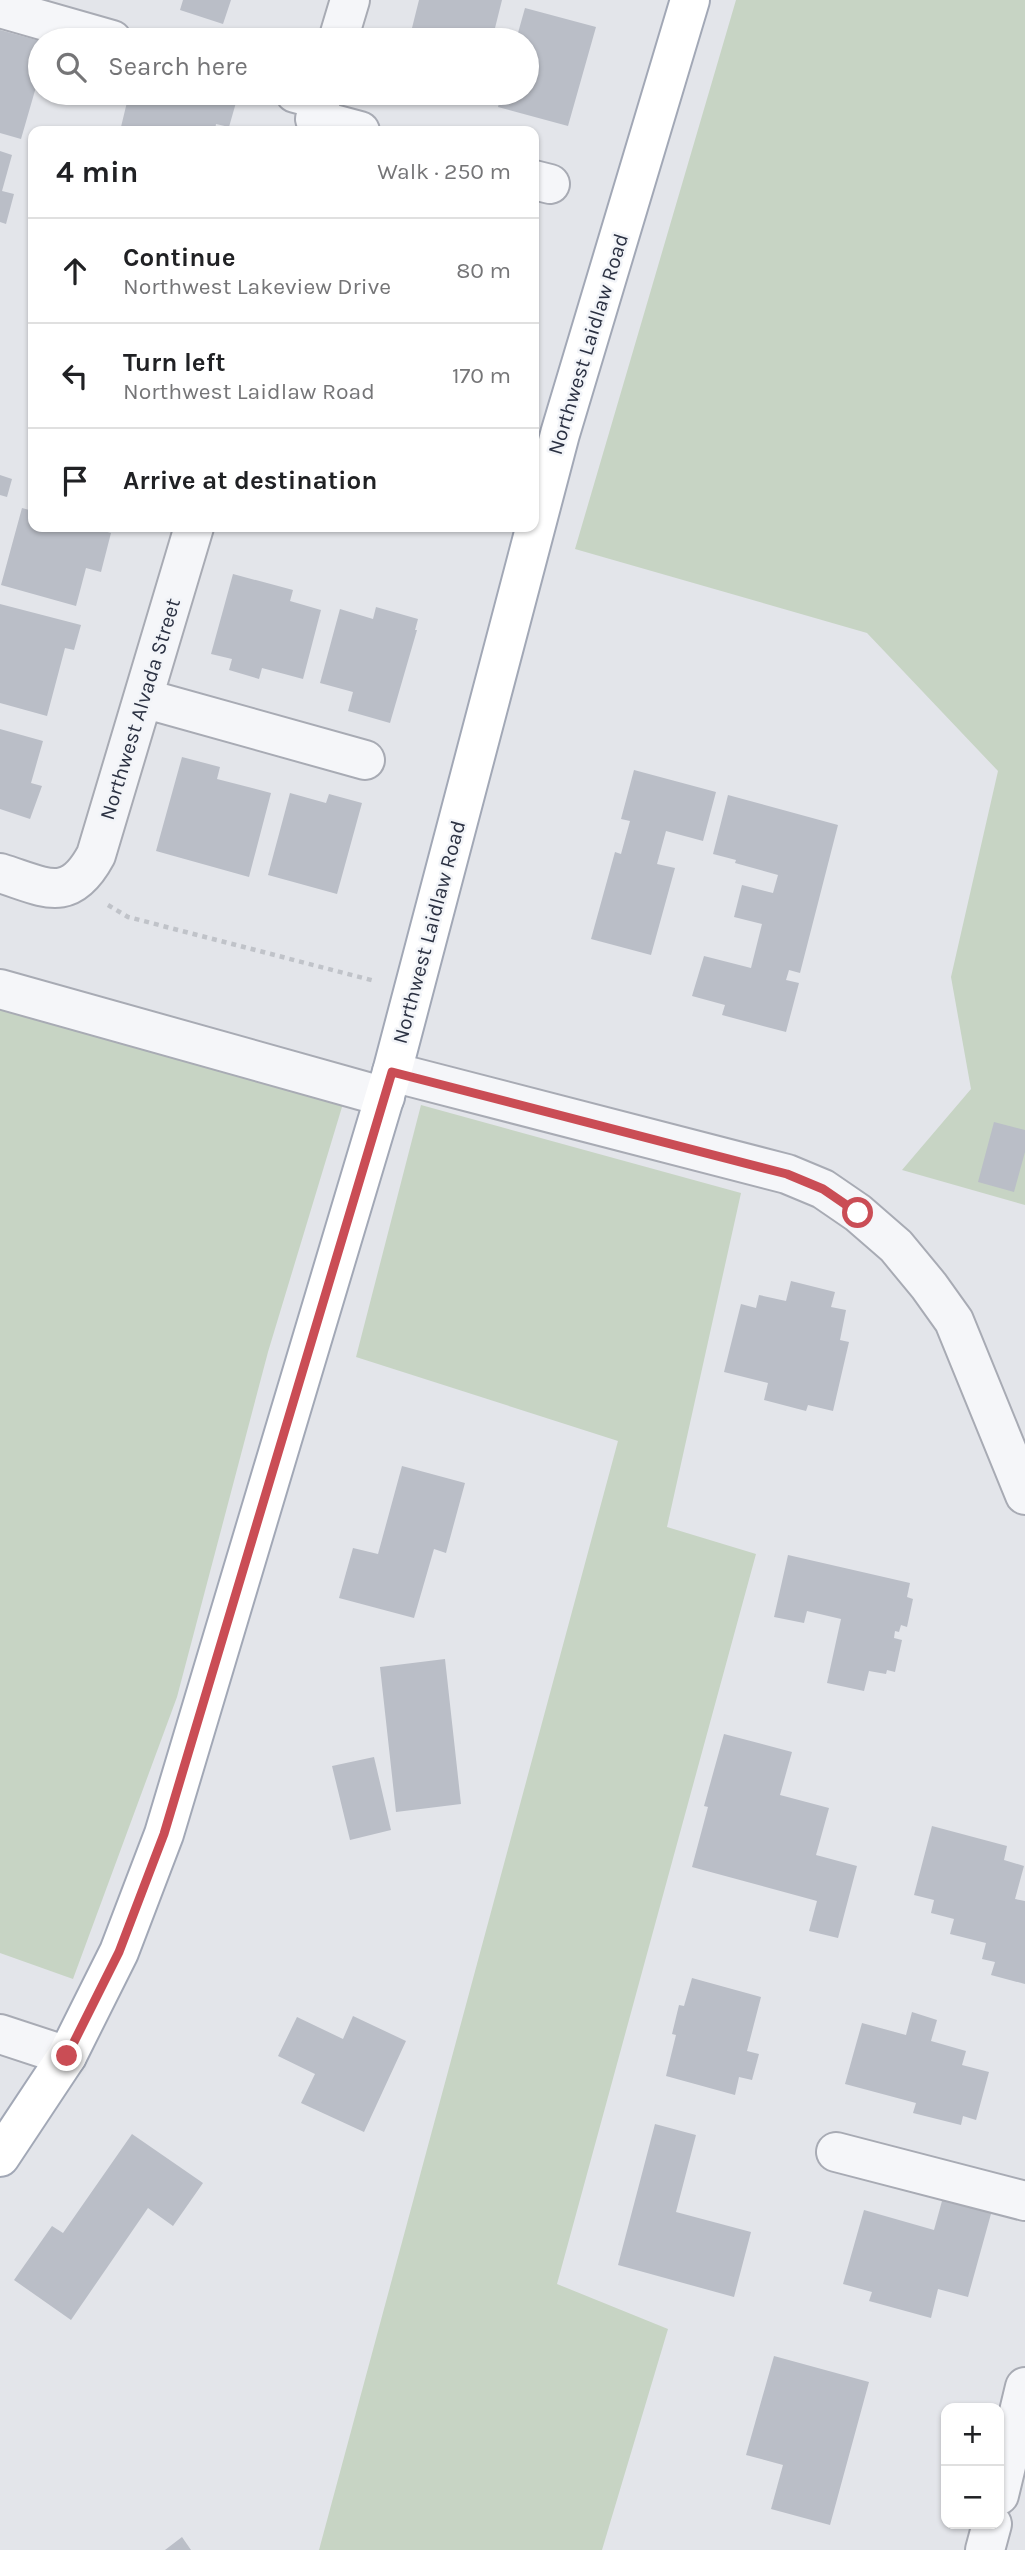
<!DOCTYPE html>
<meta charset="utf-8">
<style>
body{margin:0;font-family:Karla,sans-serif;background:#f6f6f6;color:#202124}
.controls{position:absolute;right:21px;bottom:21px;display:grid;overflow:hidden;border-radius:14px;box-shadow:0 2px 5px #0004}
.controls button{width:63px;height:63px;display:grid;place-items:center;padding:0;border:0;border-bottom:2px solid #e0e0e0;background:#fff;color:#202124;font:35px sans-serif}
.stop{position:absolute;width:21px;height:21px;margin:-16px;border:5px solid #ca4d55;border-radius:50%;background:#fff}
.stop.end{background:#ca4d55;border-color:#fff;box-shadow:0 2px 7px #0008}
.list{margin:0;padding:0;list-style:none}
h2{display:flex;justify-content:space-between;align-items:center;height:91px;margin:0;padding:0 28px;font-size:30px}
h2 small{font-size:23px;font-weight:400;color:#757577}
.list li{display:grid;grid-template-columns:46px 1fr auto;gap:21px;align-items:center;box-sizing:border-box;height:105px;padding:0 28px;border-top:2px solid #e0e0e0}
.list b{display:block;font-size:26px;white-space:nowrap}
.list p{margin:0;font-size:23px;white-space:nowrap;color:#757577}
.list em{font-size:23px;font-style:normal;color:#757577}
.icon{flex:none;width:38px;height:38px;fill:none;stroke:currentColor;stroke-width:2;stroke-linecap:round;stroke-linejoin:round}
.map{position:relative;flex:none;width:1025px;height:2550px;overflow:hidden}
.search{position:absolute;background:#fff;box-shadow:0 2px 5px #0004;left:28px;top:28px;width:511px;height:77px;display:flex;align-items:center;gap:18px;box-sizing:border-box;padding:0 24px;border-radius:38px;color:#757577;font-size:26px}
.panel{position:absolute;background:#fff;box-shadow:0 2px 5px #0004;left:28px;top:126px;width:511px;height:406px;border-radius:14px}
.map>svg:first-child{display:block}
.green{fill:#c7d4c4}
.building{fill:#babec7}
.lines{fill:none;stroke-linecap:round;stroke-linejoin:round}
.minor-casing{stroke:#a8abb4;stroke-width:42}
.major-casing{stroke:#a2a8b6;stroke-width:42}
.path{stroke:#c0c3c9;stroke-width:4.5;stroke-dasharray:5 5;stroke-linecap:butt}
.minor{stroke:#f5f6f9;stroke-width:38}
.major{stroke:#fff;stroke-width:38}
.route{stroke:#ca4d55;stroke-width:9}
.labels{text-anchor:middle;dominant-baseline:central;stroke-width:5;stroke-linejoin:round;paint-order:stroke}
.street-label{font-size:21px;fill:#2b3142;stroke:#f2f4f8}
</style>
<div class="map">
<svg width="1025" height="2550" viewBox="0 0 1025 2550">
<rect width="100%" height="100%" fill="#e3e5ea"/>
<path class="green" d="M 736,0 L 1025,0 L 1025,1205 L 902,1170 L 971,1089 L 951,977 L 998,771 L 867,633 L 575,549 Z
M 0,997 L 345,1097 L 268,1352 L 177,1697 L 73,1979 L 0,1953 Z
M 421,1105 L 741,1193 L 667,1527 L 756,1554 L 557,2284 L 668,2329 L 602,2550 L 319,2550 L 618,1441 L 356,1357 Z"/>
<path class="building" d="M 183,0 L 231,0 L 223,24 L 180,10 Z
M 419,0 L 502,0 L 492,40 L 409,40 Z
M 525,8 L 596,27 L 568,126 L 498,107 L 502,93 L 527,93 L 527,40 L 516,40 Z
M 0,30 L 40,41 L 40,88 L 36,87 L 21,139 L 0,133 Z
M 137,93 L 213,93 L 237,99 L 229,127 L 216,124 L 215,131 L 120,131 L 128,98 L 135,100 Z
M 404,93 L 436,93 L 434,101 Z
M 0,151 L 12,155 L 2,191 L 14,194 L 6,224 L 0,222 Z
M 0,475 L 12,479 L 7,497 L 0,495 Z
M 22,508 L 33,511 L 33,527 L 90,527 L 111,533 L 101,572 L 86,568 L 76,606 L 1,585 Z
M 233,574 L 293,590 L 290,601 L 321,610 L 303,679 L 262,668 L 259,679 L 229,670 L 232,659 L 211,654 Z
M 0,604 L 81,625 L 74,650 L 65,648 L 47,716 L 0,703 Z
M 376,607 L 418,619 L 415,630 L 417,630 L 390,723 L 348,711 L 353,692 L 320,683 L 340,609 L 373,619 Z
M 0,729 L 43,741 L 31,783 L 42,786 L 30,819 L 0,809 Z
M 182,757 L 220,767 L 217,779 L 271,793 L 249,877 L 156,851 Z
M 634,770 L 716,792 L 703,841 L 666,831 L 657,864 L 675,868 L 651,955 L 591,939 L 615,852 L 621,854 L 630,821 L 621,819 Z
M 290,793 L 326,803 L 329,794 L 362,803 L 337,894 L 268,875 Z
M 728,795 L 838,825 L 800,973 L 789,970 L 786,980 L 799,983 L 786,1032 L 722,1015 L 725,1005 L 692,996 L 704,956 L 751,968 L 762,924 L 734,917 L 742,885 L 773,893 L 778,875 L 735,863 L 736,860 L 713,854 Z
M 994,1122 L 1025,1130 L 1025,1152 L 1014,1192 L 978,1182 Z
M 791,1281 L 835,1292 L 831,1307 L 846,1310 L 840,1340 L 849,1342 L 833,1411 L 808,1405 L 806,1411 L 764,1400 L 768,1383 L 724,1372 L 741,1304 L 756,1308 L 759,1295 L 786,1301 Z
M 402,1466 L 465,1483 L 446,1553 L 434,1549 L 414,1618 L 339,1598 L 353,1548 L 378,1554 Z
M 788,1555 L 910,1583 L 907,1597 L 913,1599 L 907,1627 L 901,1625 L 899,1632 L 895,1631 L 894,1638 L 902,1640 L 895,1672 L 887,1670 L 886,1674 L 869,1671 L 864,1691 L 827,1683 L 841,1619 L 807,1611 L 804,1623 L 774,1617 Z
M 445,1659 L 461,1804 L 396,1812 L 380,1667 Z
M 724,1734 L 792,1752 L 780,1795 L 829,1808 L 816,1855 L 857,1866 L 838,1938 L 809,1931 L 817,1901 L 692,1867 L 708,1807 L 704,1806 Z
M 374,1757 L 391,1830 L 350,1840 L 332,1766 Z
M 932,1826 L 1007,1846 L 1004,1860 L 1024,1866 L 1015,1899 L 1025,1901 L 1025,1984 L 991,1975 L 995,1962 L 982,1959 L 986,1943 L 950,1934 L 954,1919 L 931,1913 L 934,1900 L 914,1895 Z
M 692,1978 L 761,1997 L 747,2051 L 759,2054 L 752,2080 L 739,2077 L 735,2095 L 666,2076 L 676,2035 L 672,2034 L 679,2005 L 684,2006 Z
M 912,2012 L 937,2020 L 931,2041 L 966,2051 L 962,2065 L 989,2072 L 976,2120 L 963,2116 L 961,2125 L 913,2113 L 916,2103 L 845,2084 L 862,2023 L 906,2035 Z
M 353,2016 L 406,2041 L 364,2132 L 301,2103 L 315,2074 L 278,2056 L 297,2017 L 343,2039 Z
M 655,2124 L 696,2135 L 676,2212 L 751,2232 L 734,2297 L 618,2265 Z
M 132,2134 L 203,2183 L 173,2226 L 148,2208 L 71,2320 L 14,2280 L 52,2226 L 63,2233 Z
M 945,2190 L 994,2203 L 968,2297 L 938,2289 L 931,2318 L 869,2301 L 872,2292 L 843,2284 L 864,2210 L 934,2230 Z
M 774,2356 L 869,2382 L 830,2525 L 771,2509 L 783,2465 L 746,2455 Z
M 182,2537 L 191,2550 L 165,2550 Z"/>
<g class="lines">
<g class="minor-casing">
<path id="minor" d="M 0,8 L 112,40
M 338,40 L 350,0
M 295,93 L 321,100
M 315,119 L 360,131
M 534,180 L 550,184
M 143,698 L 365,760
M 0,873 C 45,887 69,905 96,855 L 194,527
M 0,989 L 385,1097
M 392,1072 L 787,1174 L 823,1189 L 858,1213 L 896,1246 L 929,1286 L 954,1321 L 1025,1495
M 0,2034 L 67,2056
M 836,2152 L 1025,2201
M 999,2495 L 1025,2387
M 985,2550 L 992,2524"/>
</g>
<g class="major-casing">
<path id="major" d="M 0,2157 L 67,2056 L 119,1952 L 164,1834 L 392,1072 L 560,434 L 690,0"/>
</g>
<path class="path" d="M 108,905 L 128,917 L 375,981"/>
<use href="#minor" class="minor"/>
<use href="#major" class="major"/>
</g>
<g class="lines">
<path class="route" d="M 67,2056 L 119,1952 L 164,1834 L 392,1072 L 787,1174 L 823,1189 L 858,1213"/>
</g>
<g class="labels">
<g class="street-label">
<text transform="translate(588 344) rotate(-73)">Northwest Laidlaw Road</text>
<text transform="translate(140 709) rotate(-73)">Northwest Alvada Street</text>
<text transform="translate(429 932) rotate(-75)">Northwest Laidlaw Road</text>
</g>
</g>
</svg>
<div class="controls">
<button>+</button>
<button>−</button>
</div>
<div class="stop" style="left:858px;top:1213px"></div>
<div class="stop end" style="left:67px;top:2056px"></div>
<div class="search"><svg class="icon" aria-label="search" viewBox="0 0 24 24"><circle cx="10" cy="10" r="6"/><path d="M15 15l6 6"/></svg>Search here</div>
<section class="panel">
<h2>4 min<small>Walk · 250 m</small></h2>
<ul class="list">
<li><svg class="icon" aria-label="ahead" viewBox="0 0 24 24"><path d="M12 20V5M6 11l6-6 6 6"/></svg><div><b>Continue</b><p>Northwest Lakeview Drive</p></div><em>80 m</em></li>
<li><svg class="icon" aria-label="left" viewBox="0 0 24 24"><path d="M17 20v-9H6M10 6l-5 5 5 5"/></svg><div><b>Turn left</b><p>Northwest Laidlaw Road</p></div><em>170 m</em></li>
<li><svg class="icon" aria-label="arrive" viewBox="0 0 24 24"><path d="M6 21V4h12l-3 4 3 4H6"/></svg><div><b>Arrive at destination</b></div></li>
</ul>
</section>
</div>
